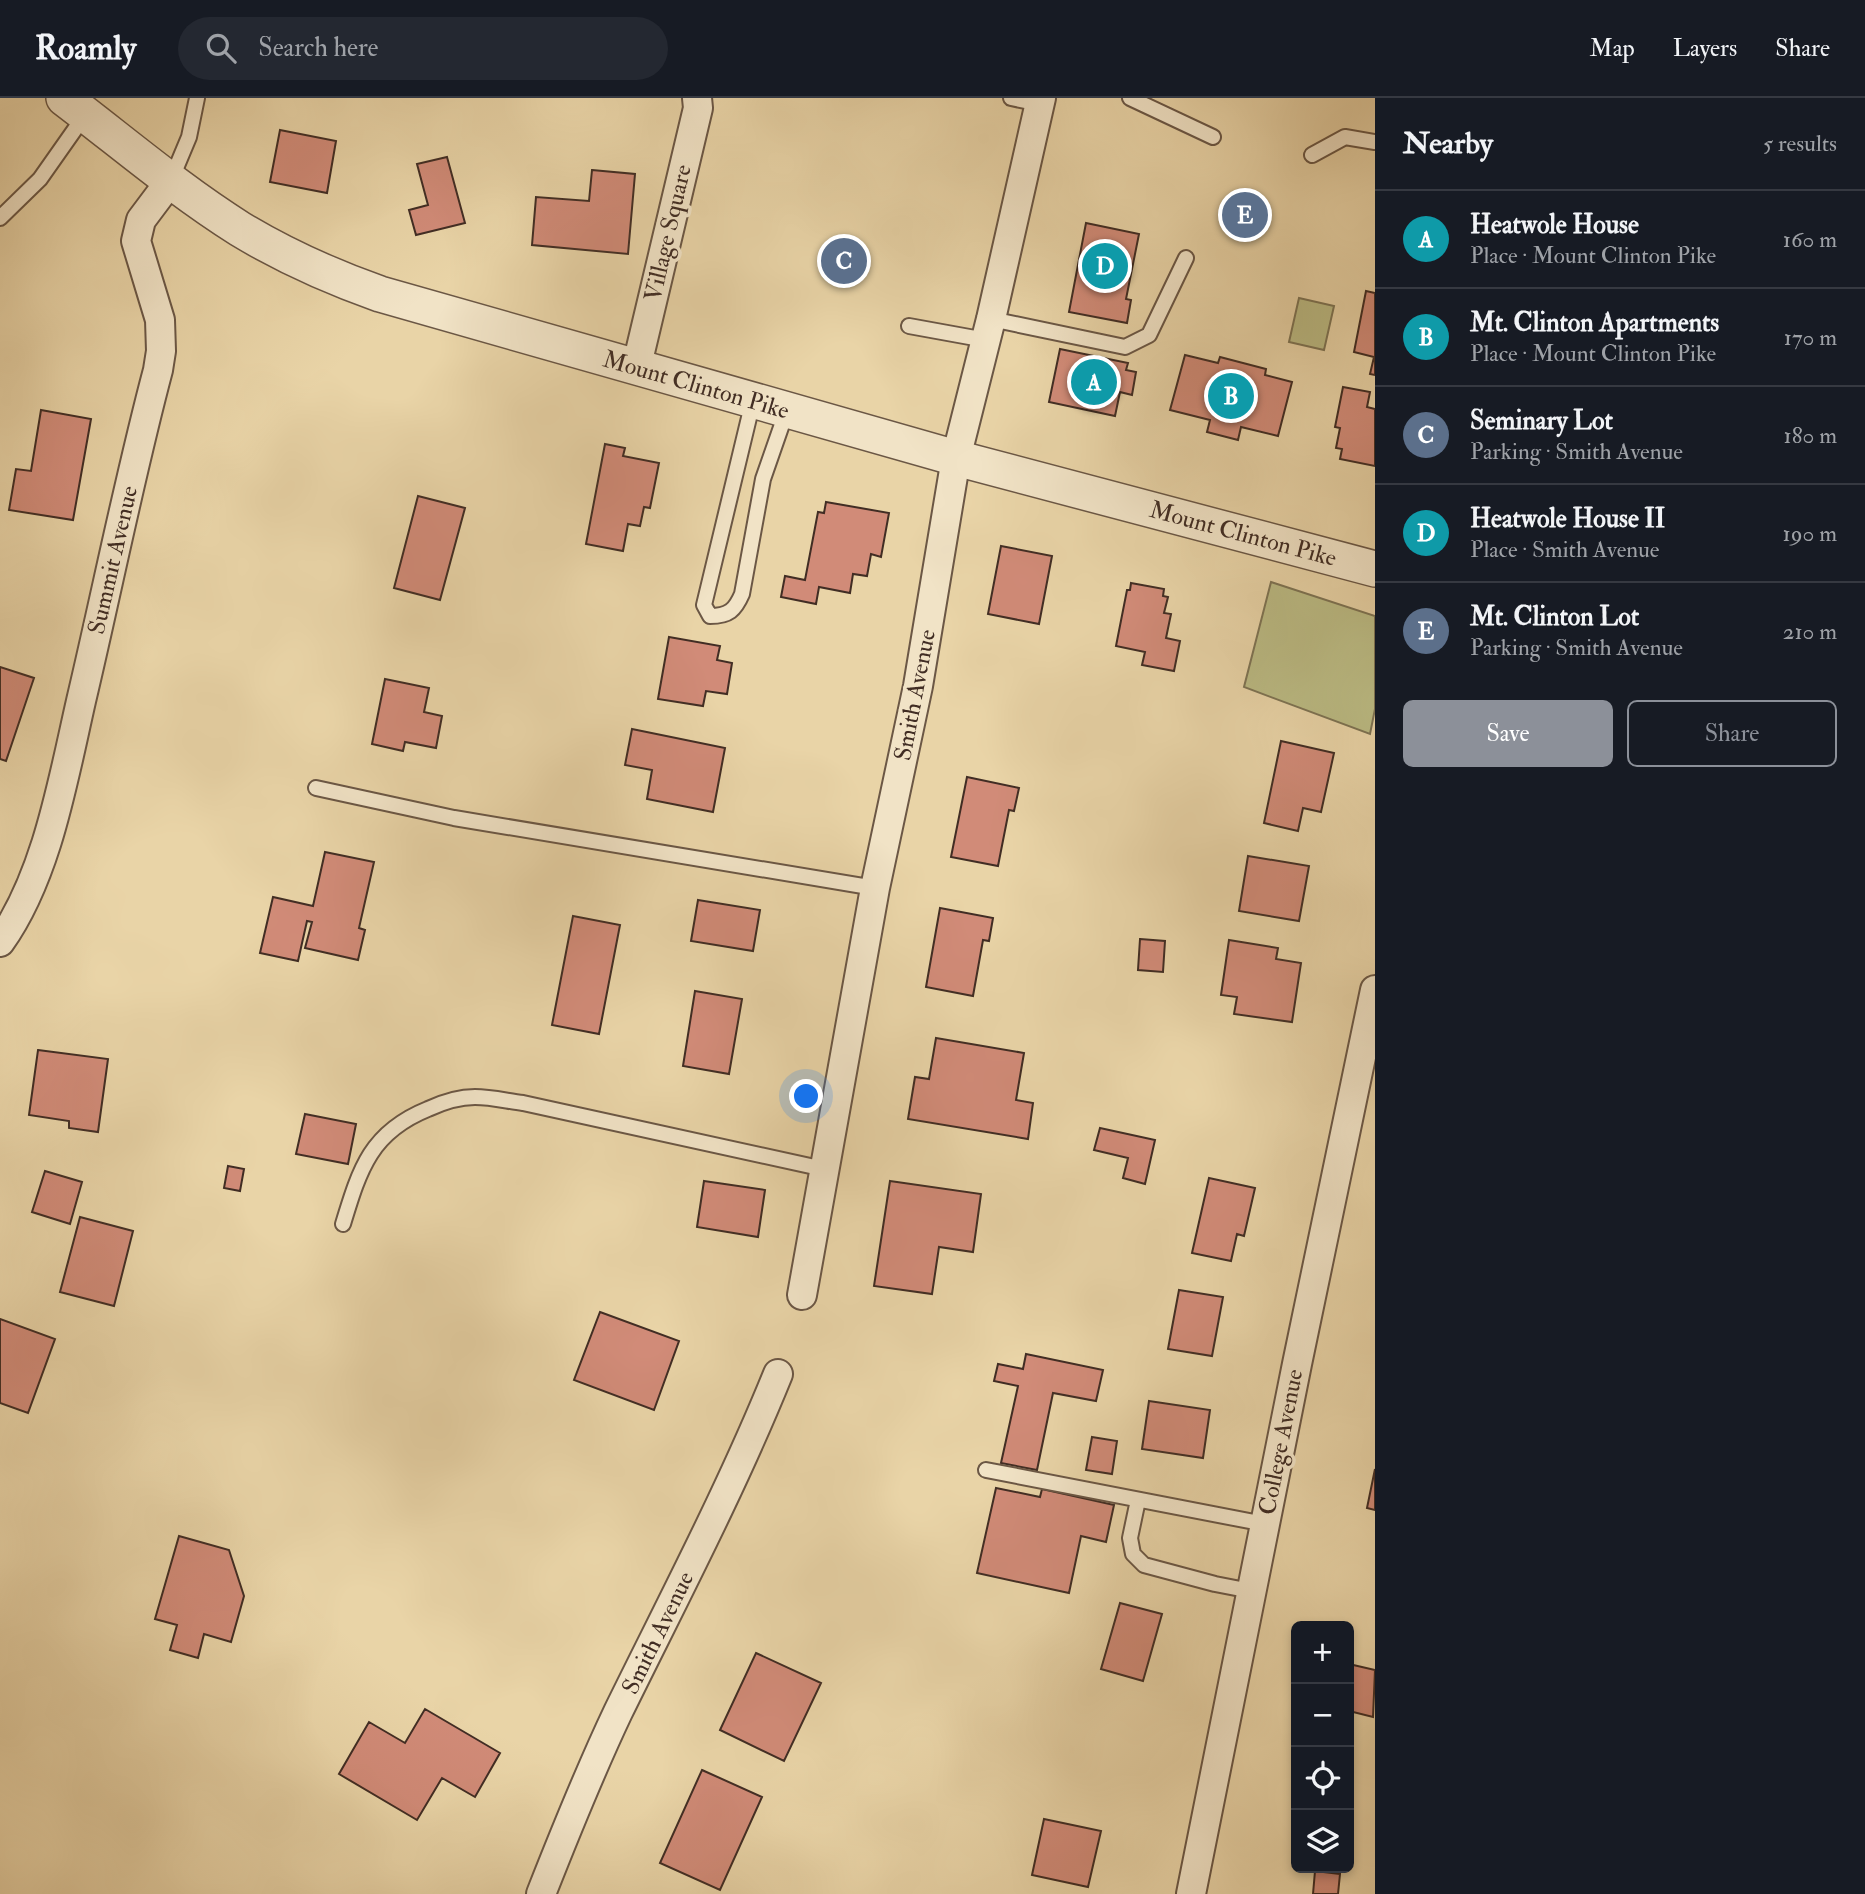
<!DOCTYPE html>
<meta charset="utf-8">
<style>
body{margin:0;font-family:"IM FELL Double Pica",serif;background:#242831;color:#f1f3f6}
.controls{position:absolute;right:21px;bottom:21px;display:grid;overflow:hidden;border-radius:10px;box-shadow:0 4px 10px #0003}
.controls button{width:63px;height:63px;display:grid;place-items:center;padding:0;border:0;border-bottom:2px solid #363941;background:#171b24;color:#f1f3f6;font:35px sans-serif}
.you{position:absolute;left:807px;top:999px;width:24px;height:24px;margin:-18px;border:5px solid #fff;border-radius:50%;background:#1a73e8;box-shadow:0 0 0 10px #1a73e833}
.badge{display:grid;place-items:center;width:46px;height:46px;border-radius:50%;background:#8c9099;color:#fff;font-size:23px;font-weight:700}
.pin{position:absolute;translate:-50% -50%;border:4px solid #fff;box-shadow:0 2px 7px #0006}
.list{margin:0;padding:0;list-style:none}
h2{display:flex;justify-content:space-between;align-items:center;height:91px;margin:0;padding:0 28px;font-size:30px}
h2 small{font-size:23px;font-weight:400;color:#9ea1a6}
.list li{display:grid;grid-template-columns:46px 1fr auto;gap:21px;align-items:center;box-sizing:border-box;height:98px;padding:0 28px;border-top:2px solid #363941}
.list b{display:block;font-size:26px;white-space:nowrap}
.list p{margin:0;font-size:23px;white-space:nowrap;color:#9ea1a6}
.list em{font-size:23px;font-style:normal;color:#9ea1a6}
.actions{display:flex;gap:14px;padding:21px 28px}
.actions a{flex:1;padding:16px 0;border:2px solid #8c9099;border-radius:10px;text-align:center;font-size:24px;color:#8c9099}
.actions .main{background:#8c9099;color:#fff}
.icon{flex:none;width:38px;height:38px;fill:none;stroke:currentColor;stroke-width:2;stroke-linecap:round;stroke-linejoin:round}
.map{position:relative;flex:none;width:1375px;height:1796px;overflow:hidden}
header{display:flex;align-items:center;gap:42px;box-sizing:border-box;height:98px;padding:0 35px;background:#171b24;border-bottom:2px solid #363941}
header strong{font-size:33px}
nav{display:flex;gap:38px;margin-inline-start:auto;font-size:24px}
.search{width:490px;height:63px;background:#242831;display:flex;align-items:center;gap:18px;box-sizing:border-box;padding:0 24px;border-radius:38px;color:#9ea1a6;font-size:26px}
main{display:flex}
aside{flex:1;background:#171b24}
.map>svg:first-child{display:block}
.green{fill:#bbbb84;stroke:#7e7454;stroke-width:2}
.building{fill:#d18b78;stroke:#412d24;stroke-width:2}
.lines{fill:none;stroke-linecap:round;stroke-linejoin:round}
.service-casing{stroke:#6b5745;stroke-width:18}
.minor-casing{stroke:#6b5745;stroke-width:32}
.tertiary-casing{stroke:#6b5745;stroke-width:38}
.service{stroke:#f1e3c6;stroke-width:14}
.minor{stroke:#f1e3c6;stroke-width:28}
.tertiary{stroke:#f1e3c6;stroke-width:35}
.labels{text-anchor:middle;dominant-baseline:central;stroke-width:7;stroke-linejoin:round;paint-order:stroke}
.street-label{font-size:24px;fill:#412d24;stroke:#f1e3c6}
</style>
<header>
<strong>Roamly</strong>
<div class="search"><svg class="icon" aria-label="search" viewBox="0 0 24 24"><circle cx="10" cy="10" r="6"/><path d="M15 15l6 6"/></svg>Search here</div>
<nav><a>Map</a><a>Layers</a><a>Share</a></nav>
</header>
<main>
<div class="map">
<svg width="1375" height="1796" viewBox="0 0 1375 1796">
<rect width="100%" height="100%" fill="#e9d4a7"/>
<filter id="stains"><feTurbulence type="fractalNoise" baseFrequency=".00286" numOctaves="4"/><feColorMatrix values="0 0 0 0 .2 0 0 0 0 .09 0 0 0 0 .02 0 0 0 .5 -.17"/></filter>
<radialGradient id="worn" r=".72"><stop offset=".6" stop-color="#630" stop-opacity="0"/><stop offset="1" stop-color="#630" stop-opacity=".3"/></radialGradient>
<path class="green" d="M 1299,200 L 1334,208 L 1324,252 L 1289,244 Z
M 1271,484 L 1375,518 L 1375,611 L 1370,636 L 1244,589 Z"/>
<path class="building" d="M 280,32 L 336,43 L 327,95 L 270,84 Z
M 447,59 L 465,125 L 416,137 L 409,112 L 428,107 L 417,66 Z
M 592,72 L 635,76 L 628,156 L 532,147 L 536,99 L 589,103 Z
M 1086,125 L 1139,136 L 1126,201 L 1131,202 L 1127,225 L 1069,214 Z
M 1366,193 L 1375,195 L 1375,277 L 1370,276 L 1374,259 L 1354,254 Z
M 1060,251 L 1128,265 L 1126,272 L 1136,274 L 1132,297 L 1120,294 L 1115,318 L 1049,304 Z
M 1185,257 L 1218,265 L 1220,259 L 1266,271 L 1265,277 L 1292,284 L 1278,338 L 1241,329 L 1238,342 L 1207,334 L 1210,322 L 1170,312 Z
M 1343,289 L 1370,294 L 1367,309 L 1375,311 L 1375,368 L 1340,361 L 1342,351 L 1336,350 L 1340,330 L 1335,329 Z
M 41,312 L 91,321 L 73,422 L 9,412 L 16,371 L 31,373 Z
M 605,346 L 625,350 L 623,358 L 659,365 L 650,410 L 644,409 L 640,428 L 628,426 L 623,453 L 586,446 Z
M 418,398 L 465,410 L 440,502 L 394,490 Z
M 826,404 L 889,415 L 881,459 L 871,456 L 867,478 L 853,476 L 850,495 L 819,489 L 816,506 L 781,499 L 785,478 L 805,482 L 818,414 L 824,415 Z
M 1001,448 L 1052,458 L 1039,526 L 988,516 Z
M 1131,485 L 1164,491 L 1163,498 L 1168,499 L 1164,515 L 1171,516 L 1166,540 L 1180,543 L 1174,573 L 1142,567 L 1145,554 L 1116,548 L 1127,492 L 1130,492 Z
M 669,539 L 720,548 L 717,562 L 732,565 L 727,596 L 706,593 L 703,608 L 658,601 Z
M 0,569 L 34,580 L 6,663 L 0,661 Z
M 385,581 L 429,590 L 424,614 L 442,618 L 436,650 L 405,644 L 403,653 L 372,646 Z
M 632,631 L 725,650 L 713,714 L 647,701 L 652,672 L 625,667 Z
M 1281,643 L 1334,655 L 1321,714 L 1303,710 L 1298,733 L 1264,725 Z
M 967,679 L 1019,690 L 1014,713 L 1009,712 L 998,768 L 951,759 Z
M 325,754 L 374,764 L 359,830 L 365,832 L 358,862 L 305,850 L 312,824 L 307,823 L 298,863 L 260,855 L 273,799 L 313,808 Z
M 1248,758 L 1309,768 L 1299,823 L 1239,813 Z
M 698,802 L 760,812 L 753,853 L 691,843 Z
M 940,810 L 993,820 L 989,843 L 983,842 L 973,898 L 926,889 Z
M 573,818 L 620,827 L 599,936 L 552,927 Z
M 1140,841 L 1165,843 L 1163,874 L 1138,872 Z
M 1229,842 L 1278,850 L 1276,861 L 1301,865 L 1292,924 L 1234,916 L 1237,899 L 1221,897 Z
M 695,893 L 742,901 L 729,976 L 683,968 Z
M 936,940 L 1024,955 L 1016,1002 L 1033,1005 L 1028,1041 L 908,1021 L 915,979 L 929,981 Z
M 38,952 L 108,961 L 98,1034 L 69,1030 L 69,1023 L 29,1017 Z
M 305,1016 L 356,1026 L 348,1066 L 296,1056 Z
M 1100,1030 L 1155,1042 L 1145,1086 L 1123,1080 L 1128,1060 L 1094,1052 Z
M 228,1068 L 244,1071 L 240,1093 L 224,1090 Z
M 45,1073 L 82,1084 L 70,1126 L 32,1114 Z
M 1209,1080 L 1255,1090 L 1244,1138 L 1237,1136 L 1231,1163 L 1192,1155 Z
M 704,1083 L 765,1092 L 758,1139 L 697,1129 Z
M 890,1083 L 981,1096 L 973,1154 L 939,1149 L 932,1196 L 874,1188 Z
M 80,1119 L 133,1133 L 114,1208 L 60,1194 Z
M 1179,1192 L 1223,1199 L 1212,1258 L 1168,1251 Z
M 600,1214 L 679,1243 L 654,1312 L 574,1282 Z
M 0,1221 L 55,1241 L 28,1315 L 0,1305 Z
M 1026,1256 L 1103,1272 L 1096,1303 L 1053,1295 L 1037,1372 L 1001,1365 L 1018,1288 L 994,1283 L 998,1266 L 1023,1271 Z
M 1149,1303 L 1210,1312 L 1203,1360 L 1142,1351 Z
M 1092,1339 L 1117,1343 L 1112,1376 L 1086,1372 Z
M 1375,1371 L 1375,1412 L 1367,1410 Z
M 996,1390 L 1040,1399 L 1042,1391 L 1114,1407 L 1106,1444 L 1081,1438 L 1069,1495 L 977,1475 Z
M 179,1438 L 229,1452 L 244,1498 L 231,1544 L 204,1536 L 198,1560 L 170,1552 L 177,1527 L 155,1521 Z
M 1120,1505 L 1162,1516 L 1143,1583 L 1101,1571 Z
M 756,1555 L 821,1585 L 784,1663 L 720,1632 Z
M 1349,1566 L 1375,1572 L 1373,1619 L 1349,1613 Z
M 425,1611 L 500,1655 L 475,1699 L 442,1680 L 417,1722 L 339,1676 L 369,1624 L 405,1645 Z
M 702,1672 L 762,1699 L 720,1792 L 660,1765 Z
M 1044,1721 L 1101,1733 L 1088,1789 L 1032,1777 Z
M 1315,1773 L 1340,1776 L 1338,1796 L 1313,1796 Z"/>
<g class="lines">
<g class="service-casing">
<path id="service" d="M 1011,0 L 1040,6
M 1130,0 L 1213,39
M 1312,57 L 1345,39 L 1375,44
M 171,82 L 189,39 L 197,0
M 0,120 L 40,81 L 85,17
M 991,221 L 1125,249 L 1149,237 L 1186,160
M 909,228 L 986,242
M 753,303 L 704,507 L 710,518 C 729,518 735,512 742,496 L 763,381 L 787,312
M 316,690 L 454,720 L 875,790
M 343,1126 C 360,1070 371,1034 428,1011 C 443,1004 459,999 475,999 C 491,999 507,1003 523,1005 L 824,1071
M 986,1372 L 1265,1426
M 1138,1402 L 1130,1440 L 1133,1456 L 1144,1467 L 1215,1486 L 1251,1493"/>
</g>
<g class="minor-casing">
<path id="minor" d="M 636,271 L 698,10 L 697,0
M 0,844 C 47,778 63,682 81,603 C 107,493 129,381 158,272 L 161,253 L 160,222 L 136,143 L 141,122 L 171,82
M 802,1197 L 875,790 L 918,588 L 956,360 L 991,221 L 1041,0
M 541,1796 C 565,1735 590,1673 618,1614 C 673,1502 731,1392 778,1276
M 1191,1796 L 1297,1266 L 1375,892"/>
</g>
<g class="tertiary-casing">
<path id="tertiary" d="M 64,0 C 122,44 178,92 240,131 C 283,157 332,179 380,196 L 956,360 L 1375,471"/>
</g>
<use href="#service" class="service"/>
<use href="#minor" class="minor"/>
<use href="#tertiary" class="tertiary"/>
</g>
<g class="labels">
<g class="street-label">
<text transform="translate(668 135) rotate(-77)">Village Square</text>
<text transform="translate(696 287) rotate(16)">Mount Clinton Pike</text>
<text transform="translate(1243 436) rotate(15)">Mount Clinton Pike</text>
<text transform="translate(113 462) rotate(-77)">Summit Avenue</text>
<text transform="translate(915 597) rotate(-79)">Smith Avenue</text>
<text transform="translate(1281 1344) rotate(-79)">College Avenue</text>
<text transform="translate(658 1535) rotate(-64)">Smith Avenue</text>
</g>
</g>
<rect width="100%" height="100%" filter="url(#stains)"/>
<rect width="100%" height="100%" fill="url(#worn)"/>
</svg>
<div class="controls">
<button>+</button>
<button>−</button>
<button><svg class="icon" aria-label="locate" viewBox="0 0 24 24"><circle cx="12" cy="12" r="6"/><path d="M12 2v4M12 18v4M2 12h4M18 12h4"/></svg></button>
<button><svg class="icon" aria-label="layers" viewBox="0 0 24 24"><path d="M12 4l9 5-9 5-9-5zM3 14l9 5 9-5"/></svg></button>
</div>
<div class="you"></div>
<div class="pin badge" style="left:1094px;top:284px;background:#0f9aa8">A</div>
<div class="pin badge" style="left:1231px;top:298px;background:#0f9aa8">B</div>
<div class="pin badge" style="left:844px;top:163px;background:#5c6f8a">C</div>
<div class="pin badge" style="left:1105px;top:168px;background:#0f9aa8">D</div>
<div class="pin badge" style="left:1245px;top:117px;background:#5c6f8a">E</div>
</div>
<aside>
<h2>Nearby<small>5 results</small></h2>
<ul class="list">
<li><span class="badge" style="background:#0f9aa8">A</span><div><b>Heatwole House</b><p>Place · Mount Clinton Pike</p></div><em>160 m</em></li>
<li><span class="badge" style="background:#0f9aa8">B</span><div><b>Mt. Clinton Apartments</b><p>Place · Mount Clinton Pike</p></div><em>170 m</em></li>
<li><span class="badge" style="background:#5c6f8a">C</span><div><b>Seminary Lot</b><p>Parking · Smith Avenue</p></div><em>180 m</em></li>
<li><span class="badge" style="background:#0f9aa8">D</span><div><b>Heatwole House II</b><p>Place · Smith Avenue</p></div><em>190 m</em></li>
<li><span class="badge" style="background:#5c6f8a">E</span><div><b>Mt. Clinton Lot</b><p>Parking · Smith Avenue</p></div><em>210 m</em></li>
</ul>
<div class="actions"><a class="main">Save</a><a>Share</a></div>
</aside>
</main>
